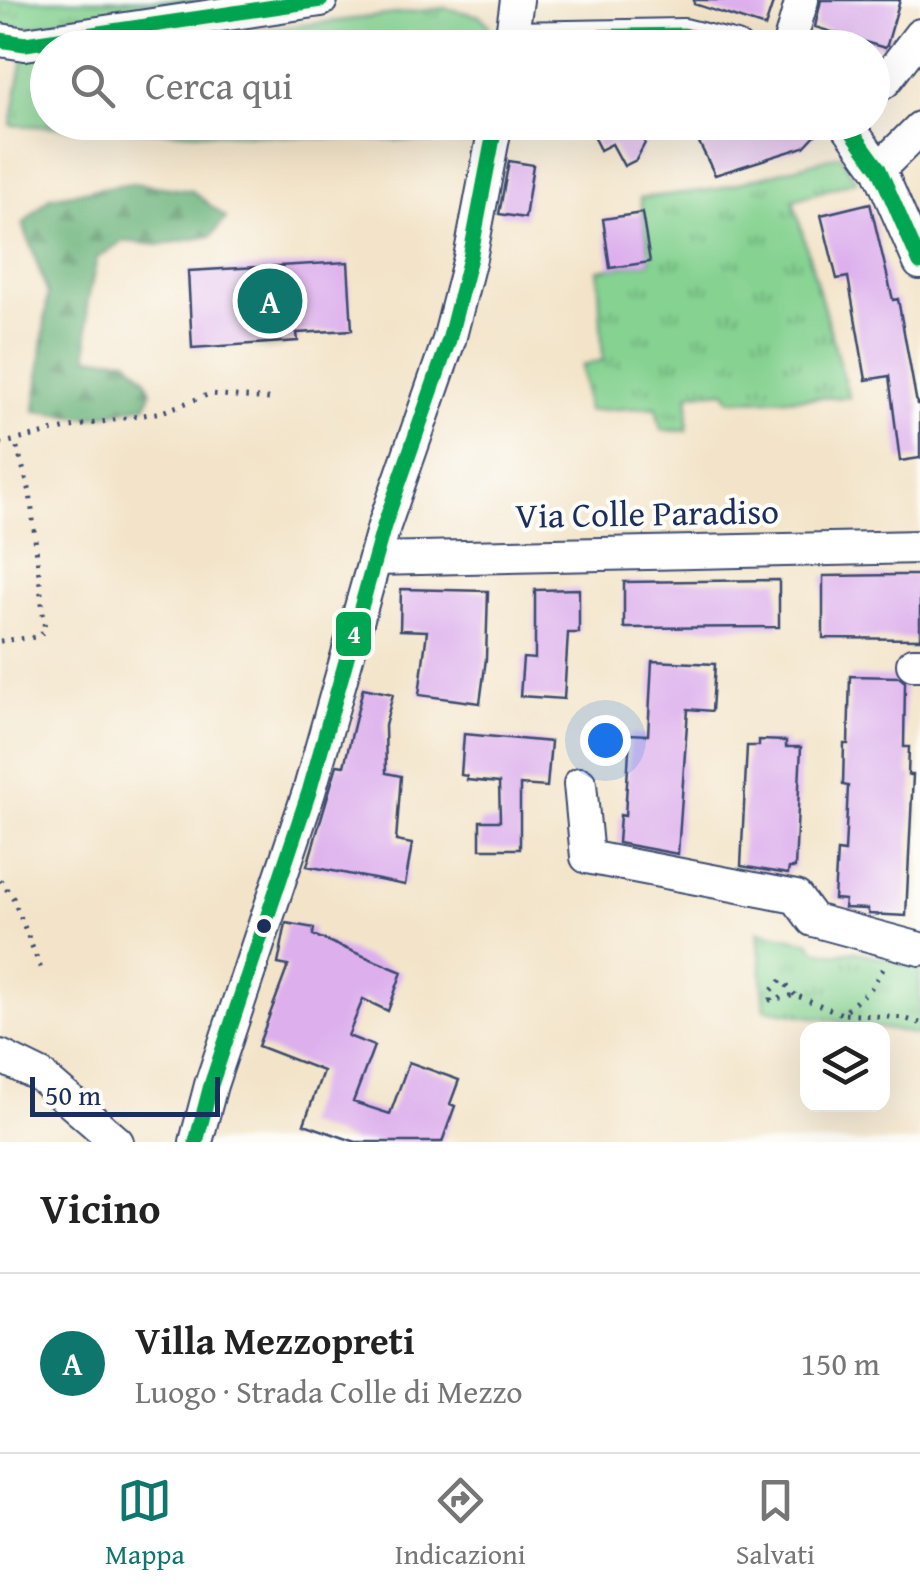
<!DOCTYPE html>
<html lang="it">
<meta charset="utf-8">
<style>
body{margin:0;font-family:"Gentium Book Plus",serif;background:#f2f2f2;color:#222}
.controls{position:absolute;right:30px;bottom:30px;display:grid;overflow:hidden;border-radius:20px;box-shadow:0 10px 40px #0002}
.controls button{width:90px;height:90px;display:grid;place-items:center;padding:0;border:0;border-bottom:2px solid #e0e0e0;background:#fff;color:#222;font:50px sans-serif}
.scale{position:absolute;left:30px;bottom:25px;width:190px;box-sizing:border-box;padding-left:10px;border:5px solid #1b2f5e;border-top:0;font-size:28px;line-height:35px;white-space:nowrap;color:#1b2f5e;-webkit-text-stroke:8px #fdfcf7;paint-order:stroke}
.you{position:absolute;left:605px;top:740px;width:35px;height:35px;margin:-25px;border:8px solid #fff;border-radius:50%;background:#1a73e8;box-shadow:0 0 0 15px #1a73e833}
.badge{display:grid;place-items:center;width:65px;height:65px;border-radius:50%;background:#0f766e;color:#fff;font-size:32px;font-weight:700}
.pin{position:absolute;translate:-50% -50%;border:5px solid #fff;box-shadow:0 2px 10px #0006}
.list{margin:0;padding:0;list-style:none}
h2{display:flex;justify-content:space-between;align-items:center;height:130px;margin:0;padding:0 40px;font-size:42px}
h2 small{font-size:32px;font-weight:400;color:#767676}
.list li{display:grid;grid-template-columns:65px 1fr auto;gap:30px;align-items:center;box-sizing:border-box;height:180px;padding:0 40px;border-top:2px solid #e0e0e0}
.list b{display:block;font-size:38px;white-space:nowrap}
.list p{margin:0;font-size:32px;white-space:nowrap;color:#767676}
.list em{font-size:32px;font-style:normal;color:#767676}
.icon{flex:none;width:55px;height:55px;fill:none;stroke:currentColor;stroke-width:2;stroke-linecap:round;stroke-linejoin:round}
.map{position:relative;flex:none;width:920px;height:1142px;overflow:hidden}
.search{position:absolute;background:#fff;box-shadow:0 10px 40px #0002;left:30px;right:30px;top:30px;height:110px;display:flex;align-items:center;gap:25px;box-sizing:border-box;padding:0 35px;border-radius:55px;color:#767676;font-size:38px}
.sheet{height:310px;background:#fff}
nav{display:flex;justify-content:space-around;align-items:center;box-sizing:border-box;height:140px;border-top:2px solid #e0e0e0;background:#fff;font-size:28px;color:#767676}
nav a{display:grid;justify-items:center;gap:5px}
nav .on{color:#0f766e}
.map>svg:first-child{display:block}
.grass{fill:url(#grass-tufts);stroke:#508078;stroke-width:2.5}
.forest{fill:url(#forest-firs);stroke:#44726c;stroke-width:2.5}
.building{fill:#ddb0ed}
.lines{fill:none;stroke-linecap:round;stroke-linejoin:round}
.minor-casing{stroke:#3b4a6e;stroke-width:36}
.path{stroke:#3b4a6e;stroke-width:5;stroke-dasharray:2.5 8;stroke-linecap:butt}
.minor{stroke:#fff;stroke-width:32}
.bus-1-casing{stroke:#fdfcf7;stroke-width:22}
.bus-1{stroke:#00a651;stroke-width:15}
.bus-dot{fill:#1b2f5e;stroke:#fdfcf7;stroke-width:4}
.labels{text-anchor:middle;dominant-baseline:central;stroke-width:8;stroke-linejoin:round;paint-order:stroke}
.street-label{font-size:35px;fill:#1b2f5e;stroke:#fdfcf7}
.line-badge{stroke:#fdfcf7;stroke-width:4}
.badge-label{font-size:28px;text-anchor:middle;font-weight:bold;fill:#fff}
</style>
<div class="map">
<svg width="920" height="1142" viewBox="0 0 920 1142">
<defs>
<pattern id="grass-tufts" width="24" height="20" patternUnits="userSpaceOnUse" patternTransform="scale(2.5)"><rect width="24" height="20" fill="#85d291"/><path d="M3 7l-1-3M5 7V3M7 7l1-3M15 17l-1-3M17 17v-4M19 17l1-3" fill="none" stroke="#6cab7a"/></pattern>
<pattern id="forest-firs" width="22" height="20" patternUnits="userSpaceOnUse" patternTransform="scale(2.5)"><rect width="22" height="20" fill="#6cb47b"/><path d="M5 1l3.5 6h-7zM16 11l3.5 6h-7z" fill="#589368"/></pattern>
</defs>
<rect width="100%" height="100%" fill="#fdfcf7"/>
<filter id="ink" filterUnits="userSpaceOnUse"><feTurbulence type="fractalNoise" baseFrequency=".01" numOctaves="2"/><feDisplacementMap in="SourceGraphic" scale="20" xChannelSelector="R" yChannelSelector="G"/><feConvolveMatrix kernelMatrix="1 2 1 2 8 2 1 2 1" color-interpolation-filters="sRGB"/></filter>
<filter id="wash" filterUnits="userSpaceOnUse"><feTurbulence type="fractalNoise" baseFrequency=".0048" numOctaves="4" result="noise"/><feDisplacementMap in="SourceGraphic" scale="40" xChannelSelector="R" yChannelSelector="G"/><feGaussianBlur stdDeviation="2.25" result="paint"/><feColorMatrix in="noise" values="0 0 0 0 0 0 0 0 0 0 0 0 0 0 0 0 0 1.4 0 .05"/><feComposite in="paint" operator="in"/></filter>
<g filter="url(#wash)">
<rect width="100%" height="100%" fill="#f3e4c9"/>
<path class="grass" d="M 0,0 L 208,0 L 24,28 L 0,26 Z
M 445,8 L 480,16 L 489,25 L 486,47 L 152,47 L 238,33 Z
M 24,53 L 47,56 L 48,122 L 474,123 L 470,143 L 11,125 Z
M 840,155 L 856,181 L 793,200 L 849,397 L 730,400 L 725,391 L 689,394 L 687,431 L 661,430 L 656,407 L 587,411 L 582,366 L 603,360 L 598,270 L 650,262 L 640,198 L 718,189 Z
M 758,931 L 810,942 L 815,950 L 838,954 L 853,951 L 920,966 L 920,1035 L 765,1009 Z"/>
<path class="forest" d="M 132,183 L 192,191 L 226,218 L 211,236 L 158,245 L 123,241 L 97,258 L 87,305 L 88,357 L 127,359 L 145,377 L 151,392 L 146,405 L 90,418 L 35,411 L 48,294 L 23,224 L 50,197 Z"/>
<g id="blocks">
<path class="building" d="M 694,0 L 774,0 L 765,27 L 694,4 Z
M 821,0 L 900,0 L 887,45 L 885,48 L 815,27 Z
M 586,122 L 654,122 L 639,130 L 645,143 L 636,160 L 624,166 L 612,144 L 600,150 Z
M 689,122 L 806,122 L 817,133 L 804,147 L 715,175 Z
M 509,161 L 533,165 L 525,218 L 499,214 Z
M 870,203 L 893,300 L 898,299 L 917,404 L 920,404 L 920,458 L 900,461 L 889,376 L 866,380 L 848,277 L 837,279 L 821,215 Z
M 642,213 L 650,262 L 610,268 L 603,219 Z
M 348,262 L 352,330 L 297,333 L 298,341 L 192,348 L 188,271 Z
M 900,575 L 920,575 L 920,639 L 823,638 L 823,576 Z
M 779,580 L 779,627 L 624,628 L 624,582 Z
M 401,589 L 488,591 L 486,659 L 480,703 L 419,695 L 427,631 L 400,630 Z
M 579,589 L 579,633 L 568,633 L 564,699 L 520,696 L 523,658 L 535,659 L 535,590 Z
M 652,661 L 715,664 L 712,711 L 688,709 L 678,854 L 618,843 L 620,815 L 625,816 L 630,734 L 648,735 Z
M 850,676 L 899,677 L 905,682 L 904,747 L 909,747 L 908,775 L 913,775 L 906,916 L 869,914 L 867,909 L 844,908 L 845,900 L 834,899 L 837,851 L 845,852 L 848,786 L 843,785 L 844,744 L 848,744 Z
M 363,688 L 393,694 L 385,726 L 386,773 L 401,776 L 396,841 L 412,844 L 405,885 L 307,866 L 337,765 L 344,766 Z
M 464,734 L 551,742 L 547,787 L 520,785 L 520,849 L 480,849 L 480,821 L 500,821 L 499,783 L 467,780 L 467,776 L 461,775 Z
M 759,740 L 786,741 L 786,747 L 801,747 L 795,868 L 789,868 L 788,874 L 741,866 L 747,746 L 759,746 Z
M 286,923 L 314,928 L 313,935 L 402,972 L 388,1011 L 363,999 L 348,1036 L 374,1046 L 353,1102 L 390,1114 L 409,1062 L 459,1080 L 450,1104 L 455,1106 L 442,1142 L 356,1142 L 304,1124 L 323,1071 L 258,1046 L 288,966 L 278,964 Z"/>
</g>
</g>
<g filter="url(#ink)">
<use href="#blocks" fill-opacity="0" stroke="#3b4a6e" stroke-width="2.5"/>
<g class="lines">
<g class="minor-casing">
<path id="minor" d="M 511,38 L 684,35 L 736,48
M 0,40 L 25,44 L 321,0
M 510,48 L 517,0
M 788,48 L 802,0
M 872,89 L 884,82 L 920,35
M 845,122 L 879,169 L 920,263
M 879,169 L 920,128
M 375,559 L 920,547
M 913,664 L 920,664
M 580,784 L 587,857 L 796,897 L 813,920 L 920,949
M 0,1056 L 41,1076 L 117,1142
M 196,1142 L 211,1085 L 309,792 L 384,526 L 449,340 L 470,258 L 496,122"/>
</g>
<path class="path" d="M 0,444 L 71,427 L 162,412 L 210,394 L 270,399
M 0,641 L 36,637 L 45,631 L 30,492 L 15,441
M 0,880 L 13,898 L 41,969
M 795,995 L 782,980 L 771,991 L 771,1000 L 795,995 L 842,1014 L 871,988 L 883,969
M 845,1014 L 903,1018 L 920,1023"/>
<use href="#minor" class="minor"/>
<g class="bus-1-casing">
<path id="bus-1" d="M 511,38 L 684,35 L 734,48
M 0,40 L 25,44 L 321,0
M 845,122 L 879,169 L 920,263
M 196,1142 L 211,1085 L 309,792 L 384,526 L 449,340 L 470,258 L 496,122"/>
</g>
<use href="#bus-1" class="bus-1"/>
</g>
</g>
<circle class="bus-dot" cx="264" cy="926" r="9"/>
<g class="labels">
<g class="street-label">
<text transform="translate(647 513) rotate(-1)">Via Colle Paradiso</text>
</g>
</g>
<rect class="line-badge" x="334" y="610" width="39" height="48" rx="10" fill="#00a651"/>
<g class="badge-label">
<text x="354" y="643">4</text>
</g>
</svg>
<div class="controls">
<button><svg class="icon" aria-label="layers" viewBox="0 0 24 24"><path d="M12 4l9 5-9 5-9-5zM3 14l9 5 9-5"/></svg></button>
</div>
<div class="scale">50 m</div>
<div class="you"></div>
<div class="pin badge" style="left:270px;top:301px">A</div>
<div class="search"><svg class="icon" aria-label="search" viewBox="0 0 24 24"><circle cx="10" cy="10" r="6"/><path d="M15 15l6 6"/></svg>Cerca qui</div>
</div>
<section class="sheet">
<h2>Vicino<small></small></h2>
<ul class="list">
<li><span class="badge">A</span><div><b>Villa Mezzopreti</b><p>Luogo · Strada Colle di Mezzo</p></div><em>150 m</em></li>
</ul>
</section>
<nav>
<a class="on"><svg class="icon" aria-label="map" viewBox="0 0 24 24"><path d="M3 6l6-2 6 2 6-2v14l-6 2-6-2-6 2zM9 4v14M15 6v14"/></svg>Mappa</a>
<a><svg class="icon" aria-label="directions" viewBox="0 0 24 24"><path d="M12 3l9 9-9 9-9-9zM9 14v-3h6M13 9l2 2-2 2"/></svg>Indicazioni</a>
<a><svg class="icon" aria-label="saved" viewBox="0 0 24 24"><path d="M7 4h10v16l-5-4-5 4z"/></svg>Salvati</a>
</nav>
